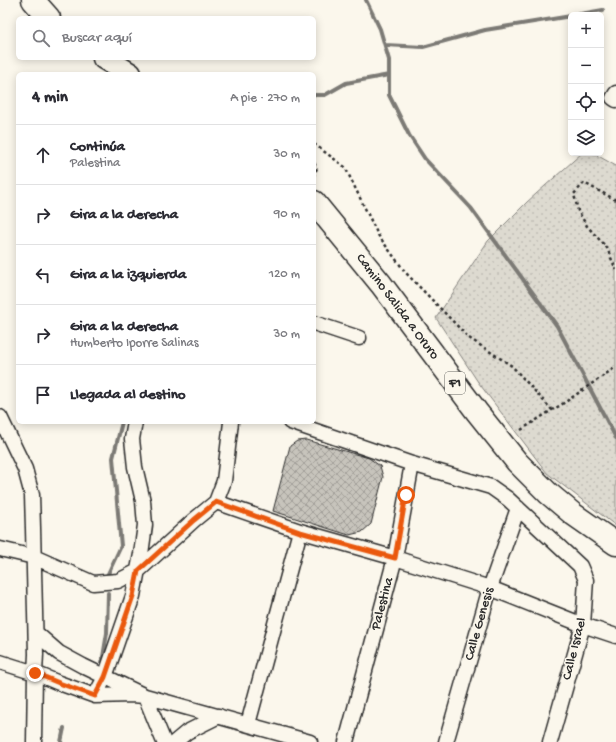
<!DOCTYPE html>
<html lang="es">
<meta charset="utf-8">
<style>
body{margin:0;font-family:"Gochi Hand",sans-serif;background:#f7f7f7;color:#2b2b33}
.controls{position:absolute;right:12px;top:12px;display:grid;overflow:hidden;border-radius:6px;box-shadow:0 2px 10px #0003}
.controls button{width:36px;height:36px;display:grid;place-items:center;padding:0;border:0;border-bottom:1px solid #e1e1e2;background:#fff;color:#2b2b33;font:20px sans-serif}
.stop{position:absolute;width:12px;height:12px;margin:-9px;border:3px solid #ea580c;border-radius:50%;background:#fff}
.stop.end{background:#ea580c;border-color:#fff;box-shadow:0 1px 4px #0008}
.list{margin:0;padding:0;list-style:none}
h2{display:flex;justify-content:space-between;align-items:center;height:52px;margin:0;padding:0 16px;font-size:17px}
h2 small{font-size:13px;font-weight:400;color:#7c7c81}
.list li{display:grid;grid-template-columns:26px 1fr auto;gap:12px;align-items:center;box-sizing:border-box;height:60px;padding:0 16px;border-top:1px solid #e1e1e2}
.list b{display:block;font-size:15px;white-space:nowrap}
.list p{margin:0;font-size:13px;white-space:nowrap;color:#7c7c81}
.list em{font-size:13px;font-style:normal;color:#7c7c81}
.icon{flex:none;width:22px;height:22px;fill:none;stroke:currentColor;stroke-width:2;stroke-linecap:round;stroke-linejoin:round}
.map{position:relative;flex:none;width:616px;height:742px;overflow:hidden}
.search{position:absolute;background:#fff;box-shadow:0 2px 10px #0003;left:16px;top:16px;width:300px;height:44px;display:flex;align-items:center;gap:10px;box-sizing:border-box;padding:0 14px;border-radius:6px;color:#7c7c81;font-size:15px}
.panel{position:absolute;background:#fff;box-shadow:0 2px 10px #0003;left:16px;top:72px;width:300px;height:352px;border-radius:6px}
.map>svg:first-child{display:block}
.park{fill:url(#park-dots);stroke:#84827e}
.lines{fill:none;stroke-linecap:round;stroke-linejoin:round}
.stream{stroke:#7b7a75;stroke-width:4}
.building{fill:url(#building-cross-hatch);stroke:#2b2b2b}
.minor-casing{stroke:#2b2b2b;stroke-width:17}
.trunk-casing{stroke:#2b2b2b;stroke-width:25}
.path{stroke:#2b2b2b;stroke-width:2.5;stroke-dasharray:3 3;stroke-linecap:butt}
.minor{stroke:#fbf7ec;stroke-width:14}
.trunk{stroke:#fbf7ec;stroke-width:22}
.route{stroke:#ea580c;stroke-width:5}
.labels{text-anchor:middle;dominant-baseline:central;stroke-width:3;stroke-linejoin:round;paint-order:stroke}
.shield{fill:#fbf7ec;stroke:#696865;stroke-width:1}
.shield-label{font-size:13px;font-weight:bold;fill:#2b2b2b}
.street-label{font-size:14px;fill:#2b2b2b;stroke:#fbf7ec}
</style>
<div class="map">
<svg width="616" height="742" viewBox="0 0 616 742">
<defs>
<pattern id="park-dots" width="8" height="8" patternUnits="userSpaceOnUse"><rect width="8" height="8" fill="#dddad0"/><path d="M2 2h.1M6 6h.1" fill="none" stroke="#bebbb3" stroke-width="1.8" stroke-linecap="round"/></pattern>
<pattern id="building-cross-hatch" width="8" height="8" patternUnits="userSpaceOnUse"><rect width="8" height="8" fill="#c7c4bc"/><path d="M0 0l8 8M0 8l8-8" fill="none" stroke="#a29f99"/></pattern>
</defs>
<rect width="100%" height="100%" fill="#fbf7ec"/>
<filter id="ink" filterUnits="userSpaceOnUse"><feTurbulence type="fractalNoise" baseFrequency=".025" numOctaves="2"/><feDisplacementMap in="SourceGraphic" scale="8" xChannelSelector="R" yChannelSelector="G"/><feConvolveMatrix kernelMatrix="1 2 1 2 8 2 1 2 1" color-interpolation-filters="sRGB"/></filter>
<g filter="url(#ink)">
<path class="park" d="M 582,153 L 593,153 L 616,166 L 616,526 L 547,473 L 478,382 L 436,318 L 488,241 L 527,202 Z"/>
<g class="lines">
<path class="stream" d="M 366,0 L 380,29 L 389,60 L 389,95 L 409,135 L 425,159 L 471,208 L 557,326 L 616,438
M 575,15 L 603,10
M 385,45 L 423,47 L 485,30 L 571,16
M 314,95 L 325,95 L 346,83 L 389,75
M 106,578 L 121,546 L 113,458 L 122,422
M 102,663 L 107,633 L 108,593
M 61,742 L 64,728"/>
</g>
<path class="building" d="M 306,440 L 369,458 L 380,466 L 383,477 L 371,524 L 362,532 L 349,535 L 273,511 L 290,446 L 297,441 Z"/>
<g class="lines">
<g class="minor-casing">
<path id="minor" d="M 616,93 L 613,98 L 616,100
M 314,323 L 359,338
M 0,417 L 25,469 L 32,495 L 33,528 L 36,654 L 35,673 L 34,742
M 290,422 L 412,464 L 491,487 L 508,499 L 580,566 L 586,580 L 583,625 L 550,742
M 216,502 L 300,531 L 395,558 L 490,588 L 583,625 L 616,636
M 0,549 L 34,557 L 93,583 L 118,581 L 138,571 L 194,520 L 216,502 L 224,481 L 231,422
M 36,633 L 59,653 L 83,666 L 145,696 L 164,742
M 0,662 L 35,673 L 59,683 L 95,696 L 131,695 L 145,696 L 310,742
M 95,696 L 105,677 L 133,596 L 141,554 L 145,525 L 143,501 L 135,467 L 132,439 L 135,422
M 248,724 L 300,531
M 175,742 L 187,732 L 219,716
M 346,742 L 395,558 L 412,464
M 446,742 L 490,588 L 518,508"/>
</g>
<g class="trunk-casing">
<path id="trunk" d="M 33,0 L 49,18
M 104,58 L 130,74
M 314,202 L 381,284 L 477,412 L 517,462 L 548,493 L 573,514 L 616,544"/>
</g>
<path class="path" d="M 314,144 L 345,167 L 378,235 L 406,273 L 469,338 L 512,366 L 552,410
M 314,163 L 317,168 L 314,175
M 616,200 L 584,183 L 574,194 L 578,211 L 587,226 L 607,248 L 616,270
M 521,430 L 552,410 L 561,405 L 616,367"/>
<use href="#minor" class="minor"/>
<use href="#trunk" class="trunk"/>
</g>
</g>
<g class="lines" filter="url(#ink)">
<path class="route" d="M 35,673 L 59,683 L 95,696 L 105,677 L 133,596 L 138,571 L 194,520 L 216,502 L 300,532 L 395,558 L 406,495"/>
</g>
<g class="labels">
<rect class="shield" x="445" y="372" width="20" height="22" rx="3"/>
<g class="shield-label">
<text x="455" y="383">F1</text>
</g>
<g class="street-label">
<text transform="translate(397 307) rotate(53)">Camino Salida a Oruro</text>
<text transform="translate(383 604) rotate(-75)">Palestina</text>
<text transform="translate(480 624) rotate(-74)">Calle Genesis</text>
<text transform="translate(575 649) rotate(-76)">Calle Israel</text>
</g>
</g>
</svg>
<div class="controls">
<button>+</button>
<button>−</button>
<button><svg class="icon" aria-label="locate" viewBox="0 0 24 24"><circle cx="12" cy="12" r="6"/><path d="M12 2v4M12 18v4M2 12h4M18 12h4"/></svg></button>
<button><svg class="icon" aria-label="layers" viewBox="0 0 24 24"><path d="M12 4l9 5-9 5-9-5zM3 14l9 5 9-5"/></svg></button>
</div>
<div class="stop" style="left:406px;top:495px"></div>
<div class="stop end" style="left:35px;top:673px"></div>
<div class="search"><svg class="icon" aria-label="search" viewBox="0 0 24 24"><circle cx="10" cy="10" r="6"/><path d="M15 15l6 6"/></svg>Buscar aquí</div>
<section class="panel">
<h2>4 min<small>A pie · 270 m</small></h2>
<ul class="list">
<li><svg class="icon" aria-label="ahead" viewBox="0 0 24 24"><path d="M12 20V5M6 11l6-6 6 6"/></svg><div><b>Continúa</b><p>Palestina</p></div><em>30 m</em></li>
<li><svg class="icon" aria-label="right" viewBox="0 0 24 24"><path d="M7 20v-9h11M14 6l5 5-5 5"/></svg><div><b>Gira a la derecha</b></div><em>90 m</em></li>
<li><svg class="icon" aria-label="left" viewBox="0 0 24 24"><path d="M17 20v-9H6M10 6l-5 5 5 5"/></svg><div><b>Gira a la izquierda</b></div><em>120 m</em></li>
<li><svg class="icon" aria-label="right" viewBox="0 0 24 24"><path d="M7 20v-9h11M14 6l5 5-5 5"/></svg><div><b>Gira a la derecha</b><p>Humberto Iporre Salinas</p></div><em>30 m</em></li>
<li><svg class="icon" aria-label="arrive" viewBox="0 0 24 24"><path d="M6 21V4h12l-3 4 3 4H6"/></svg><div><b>Llegada al destino</b></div></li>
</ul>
</section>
</div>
